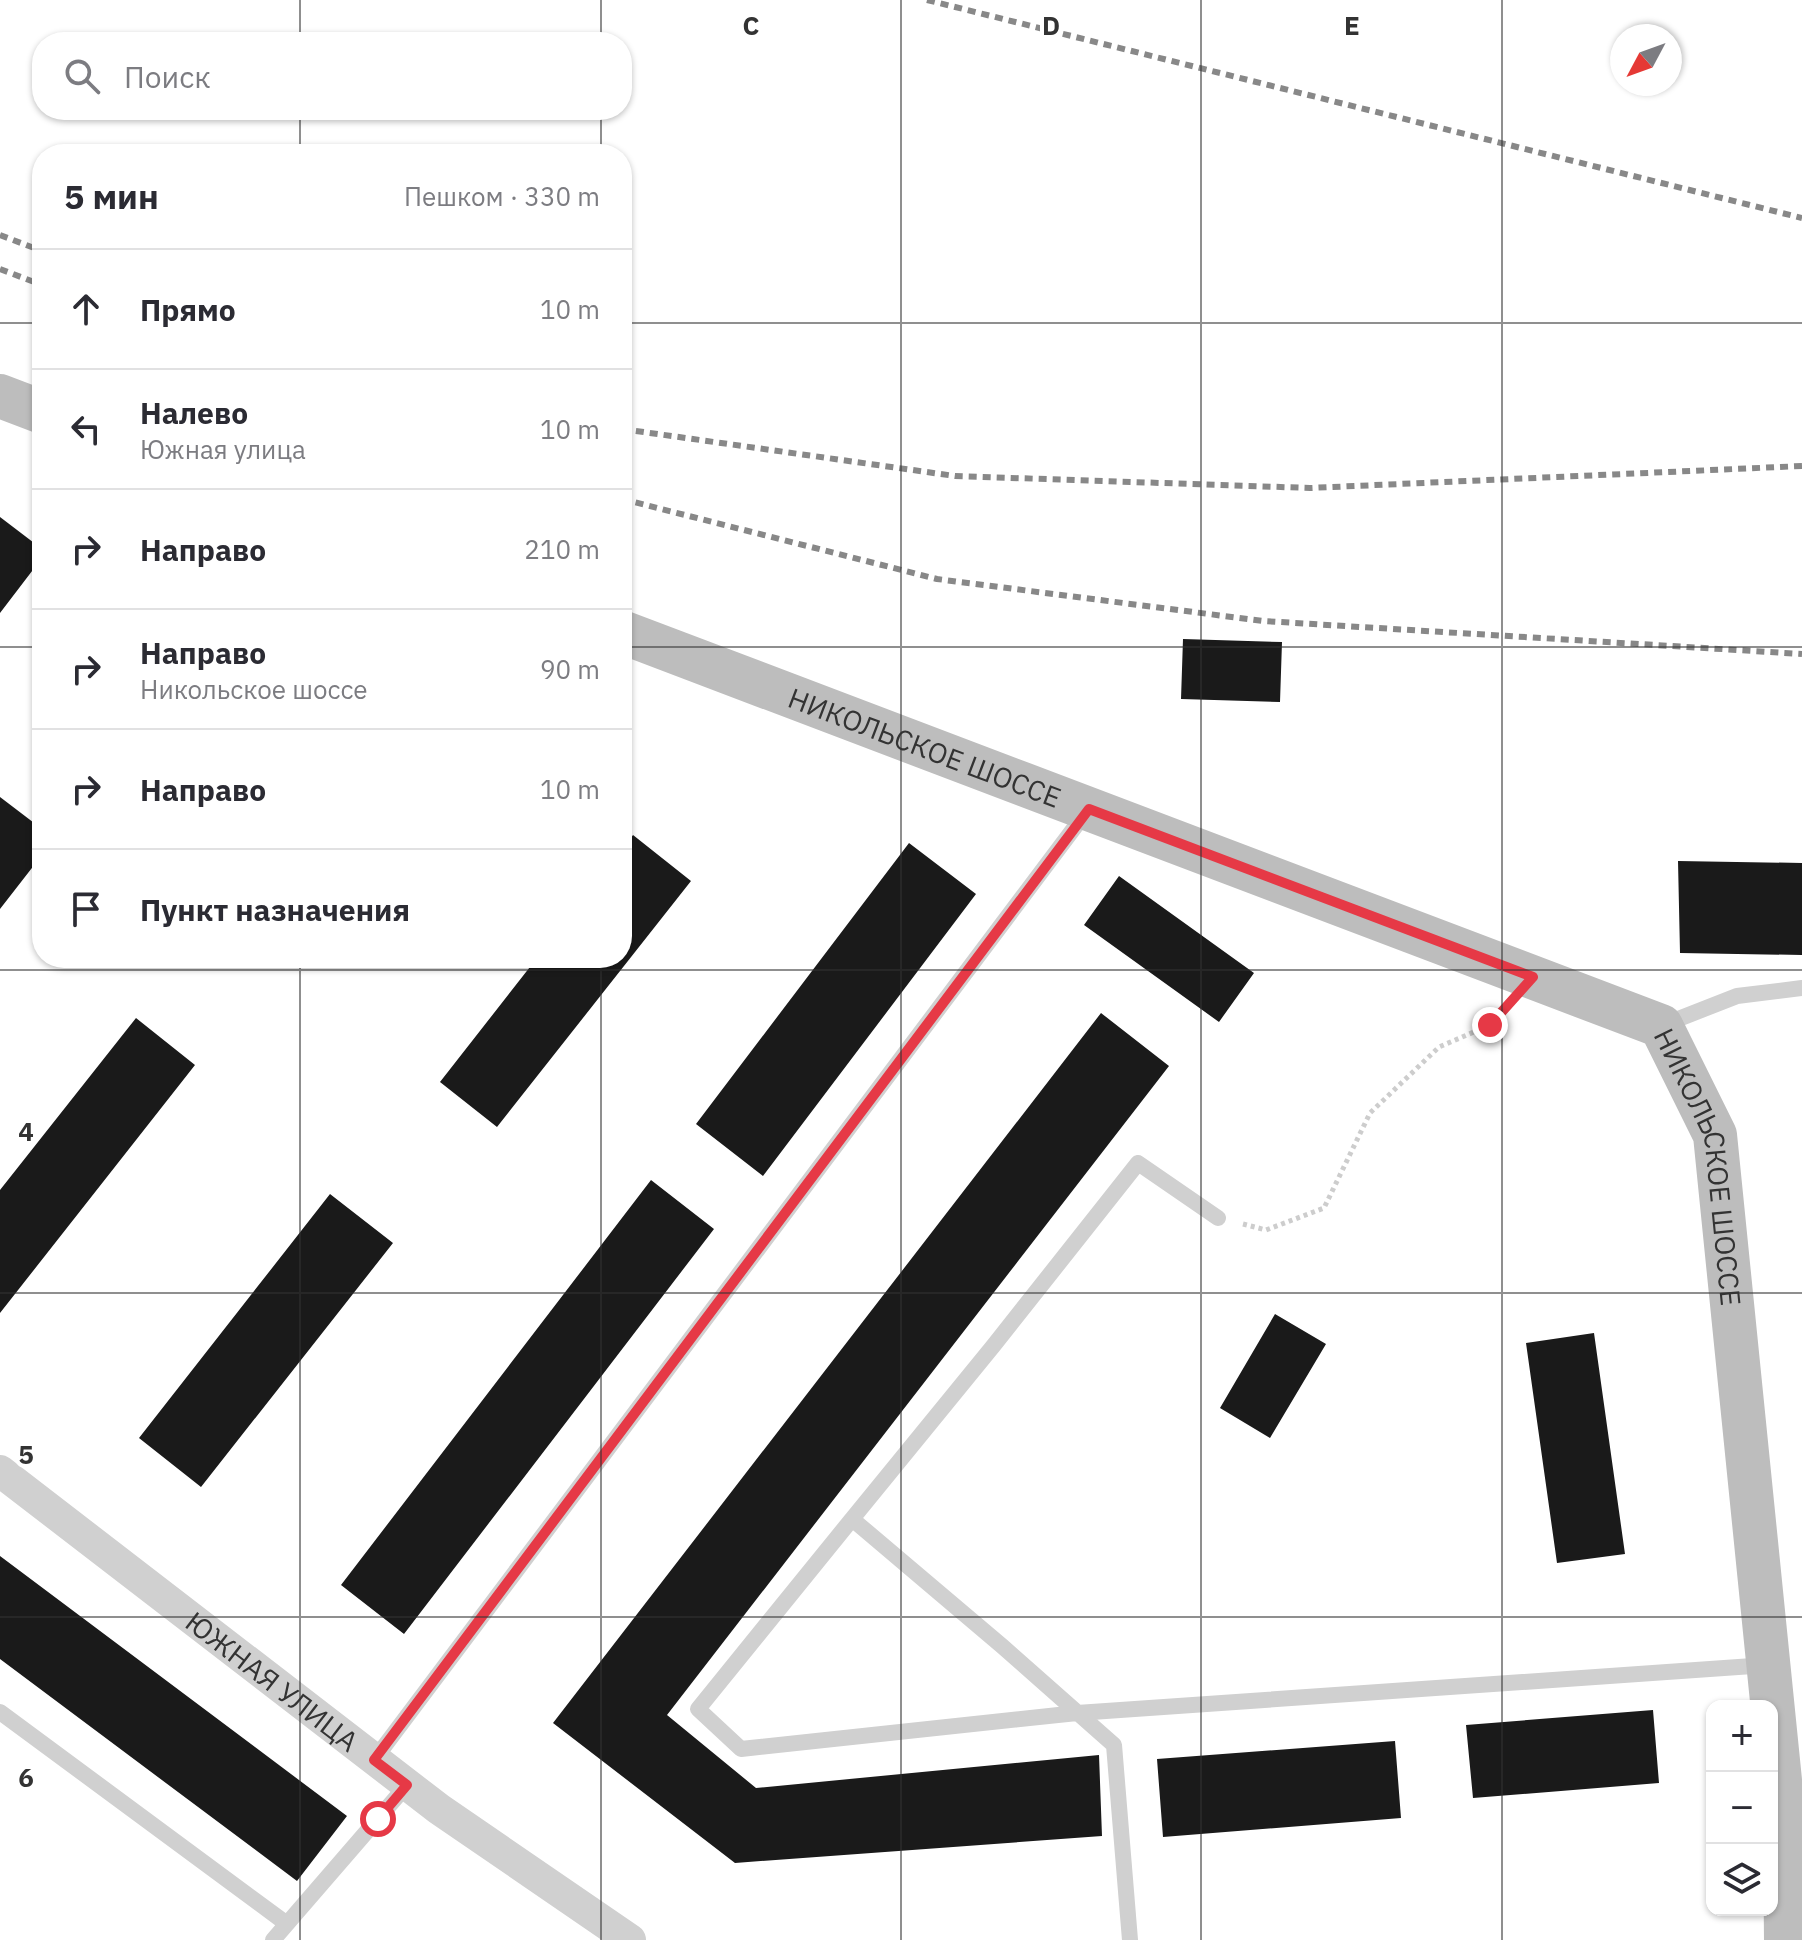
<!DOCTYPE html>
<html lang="ru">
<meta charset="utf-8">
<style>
body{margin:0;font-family:"IBM Plex Sans",sans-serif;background:#f7f7f7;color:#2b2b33}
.controls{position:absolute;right:24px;bottom:24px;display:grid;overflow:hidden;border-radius:16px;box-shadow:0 2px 6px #0004}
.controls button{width:72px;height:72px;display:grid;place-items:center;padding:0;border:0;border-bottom:2px solid #e1e1e2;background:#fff;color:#2b2b33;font:40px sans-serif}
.compass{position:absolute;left:1610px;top:24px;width:72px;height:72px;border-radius:50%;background:#fff;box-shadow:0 2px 6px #0004;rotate:229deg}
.stop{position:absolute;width:24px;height:24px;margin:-18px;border:6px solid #e63946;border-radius:50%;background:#fff}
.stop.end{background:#e63946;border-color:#fff;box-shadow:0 2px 8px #0008}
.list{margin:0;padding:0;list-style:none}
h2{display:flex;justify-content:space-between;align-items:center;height:104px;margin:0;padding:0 32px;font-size:34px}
h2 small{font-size:26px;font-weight:400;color:#7c7c81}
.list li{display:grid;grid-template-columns:52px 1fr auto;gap:24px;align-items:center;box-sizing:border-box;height:120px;padding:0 32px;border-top:2px solid #e1e1e2}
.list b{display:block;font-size:30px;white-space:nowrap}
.list p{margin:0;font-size:26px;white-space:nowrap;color:#7c7c81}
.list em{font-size:26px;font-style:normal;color:#7c7c81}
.icon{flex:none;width:44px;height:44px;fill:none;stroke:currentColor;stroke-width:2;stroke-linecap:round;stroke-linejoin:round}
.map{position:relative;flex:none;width:1802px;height:1940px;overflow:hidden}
.search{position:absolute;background:#fff;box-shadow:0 2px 6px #0004;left:32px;top:32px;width:600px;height:88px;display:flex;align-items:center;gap:20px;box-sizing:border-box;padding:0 28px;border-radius:32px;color:#7c7c81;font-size:30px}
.panel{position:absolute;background:#fff;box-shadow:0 2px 6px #0004;left:32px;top:144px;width:600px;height:824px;border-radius:32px}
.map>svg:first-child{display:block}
.building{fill:#1a1a1a}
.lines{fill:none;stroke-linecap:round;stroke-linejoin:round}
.path{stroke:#cdcdcd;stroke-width:5;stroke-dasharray:4 4;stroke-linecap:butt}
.lane{stroke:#d0d0d0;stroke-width:16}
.street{stroke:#d0d0d0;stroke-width:32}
.secondary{stroke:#bdbdbd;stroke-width:44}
.rail{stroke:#888;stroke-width:6;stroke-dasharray:8 6;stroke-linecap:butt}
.route{stroke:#e63946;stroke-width:10}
.grid{fill:none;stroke:#333;stroke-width:2;stroke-opacity:0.55}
.labels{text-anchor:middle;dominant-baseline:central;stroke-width:8;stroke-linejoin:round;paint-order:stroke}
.street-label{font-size:28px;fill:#333;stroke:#fff}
.grid-label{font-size:26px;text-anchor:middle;font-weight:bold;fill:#333;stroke:#fff;stroke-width:8;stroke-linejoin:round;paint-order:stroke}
</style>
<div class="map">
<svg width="1802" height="1940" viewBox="0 0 1802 1940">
<rect width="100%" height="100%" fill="#fff"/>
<path class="building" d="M 0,517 L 42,549 L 42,558 L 0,613 Z
M 1183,639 L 1282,642 L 1280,702 L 1181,699 Z
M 0,797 L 42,829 L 42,855 L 0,909 Z
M 633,835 L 691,881 L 497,1127 L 440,1082 L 537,958 L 622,958 L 622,850 Z
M 909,843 L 976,894 L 763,1176 L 696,1124 Z
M 1678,861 L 1802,863 L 1802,955 L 1680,953 Z
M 1119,876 L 1254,973 L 1219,1022 L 1084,925 Z
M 1101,1013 L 1169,1066 L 667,1715 L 756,1788 L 1099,1755 L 1102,1836 L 735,1863 L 553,1723 Z
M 136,1018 L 195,1065 L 0,1313 L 0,1190 Z
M 651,1180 L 714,1229 L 404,1634 L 341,1585 Z
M 330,1194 L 393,1243 L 201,1487 L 139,1438 Z
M 1275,1314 L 1326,1344 L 1270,1438 L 1220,1408 Z
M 1594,1333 L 1625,1554 L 1557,1563 L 1526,1343 Z
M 0,1556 L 347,1816 L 297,1881 L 0,1659 Z
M 1653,1710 L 1659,1783 L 1473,1798 L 1466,1725 Z
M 1395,1741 L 1401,1818 L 1163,1837 L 1157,1759 Z"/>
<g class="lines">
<path class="path" d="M 1243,1224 L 1266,1230 L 1324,1208 L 1370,1113 L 1439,1047 L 1490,1025 L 1506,1008"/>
<path class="lane" d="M 1663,1025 L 1737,996 L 1802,988
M 852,1519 L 698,1709 L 741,1749 L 1077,1713 L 1767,1665
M 0,1712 L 287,1924
M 374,1760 L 1087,811
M 273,1940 L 407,1785
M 1130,1940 L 1114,1745 L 1002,1646 L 852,1519 L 994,1345 L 1138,1163 L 1218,1218"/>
<path class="street" id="s1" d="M 0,1471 L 439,1809 L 630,1940"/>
<g class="secondary">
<path d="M 0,396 L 42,412"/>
<path id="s2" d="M 622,632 L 1661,1026 L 1715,1135 L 1785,1830 L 1786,1940"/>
</g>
<path class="rail" d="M 927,0 L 1802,218
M 0,235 L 42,251
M 0,269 L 42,285
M 622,429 L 955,476 L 1310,488 L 1802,466
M 622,499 L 937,579 L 1263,621 L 1802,654"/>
</g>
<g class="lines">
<path class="route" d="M 378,1819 L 407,1785 L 374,1760 L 1089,809 L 1533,977 L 1490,1025"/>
</g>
<path class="grid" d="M 300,0 L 300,42M 601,0 L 601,42M 901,0 L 901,1940M 1201,0 L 1201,1940M 1502,0 L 1502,1940M 300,110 L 300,154M 601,110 L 601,154M 0,323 L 42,323M 622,323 L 1802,323M 0,647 L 42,647M 622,647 L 1802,647M 300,958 L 300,1940M 601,958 L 601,1940M 0,970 L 1802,970M 0,1293 L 1802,1293M 0,1617 L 1802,1617"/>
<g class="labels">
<g class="street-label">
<text stroke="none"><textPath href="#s2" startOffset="324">НИКОЛЬСКОЕ ШОССЕ</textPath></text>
<text stroke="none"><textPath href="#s2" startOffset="1260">НИКОЛЬСКОЕ ШОССЕ</textPath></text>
<text stroke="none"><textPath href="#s1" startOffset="344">ЮЖНАЯ УЛИЦА</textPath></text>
</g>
</g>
<g class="grid-label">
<text x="751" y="35">C</text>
<text x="1051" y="35">D</text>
<text x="1352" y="35">E</text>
<text x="26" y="1141">4</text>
<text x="26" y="1464">5</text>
<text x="26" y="1787">6</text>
</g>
</svg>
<div class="controls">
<button>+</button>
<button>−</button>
<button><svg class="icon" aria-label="layers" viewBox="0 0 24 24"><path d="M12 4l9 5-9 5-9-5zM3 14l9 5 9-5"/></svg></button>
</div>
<svg class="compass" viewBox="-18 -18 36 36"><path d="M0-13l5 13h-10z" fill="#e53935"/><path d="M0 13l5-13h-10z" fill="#7c7c81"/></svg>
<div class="stop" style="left:378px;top:1819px"></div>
<div class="stop end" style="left:1490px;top:1025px"></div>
<div class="search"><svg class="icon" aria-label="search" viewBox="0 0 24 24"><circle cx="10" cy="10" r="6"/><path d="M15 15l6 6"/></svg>Поиск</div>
<section class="panel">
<h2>5 мин<small>Пешком · 330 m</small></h2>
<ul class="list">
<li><svg class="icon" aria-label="ahead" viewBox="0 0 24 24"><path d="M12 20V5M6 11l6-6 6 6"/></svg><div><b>Прямо</b></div><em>10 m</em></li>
<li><svg class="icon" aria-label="left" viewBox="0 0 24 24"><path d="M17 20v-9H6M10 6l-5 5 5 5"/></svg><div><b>Налево</b><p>Южная улица</p></div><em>10 m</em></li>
<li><svg class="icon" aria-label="right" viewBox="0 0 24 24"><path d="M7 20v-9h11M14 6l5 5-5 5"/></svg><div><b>Направо</b></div><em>210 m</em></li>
<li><svg class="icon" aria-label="right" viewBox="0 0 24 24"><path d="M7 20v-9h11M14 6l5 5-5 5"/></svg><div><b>Направо</b><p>Никольское шоссе</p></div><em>90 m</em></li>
<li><svg class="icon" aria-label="right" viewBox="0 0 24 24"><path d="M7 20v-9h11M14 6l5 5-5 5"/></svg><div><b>Направо</b></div><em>10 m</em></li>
<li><svg class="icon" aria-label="arrive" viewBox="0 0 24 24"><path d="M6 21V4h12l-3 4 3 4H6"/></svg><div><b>Пункт назначения</b></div></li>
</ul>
</section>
</div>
